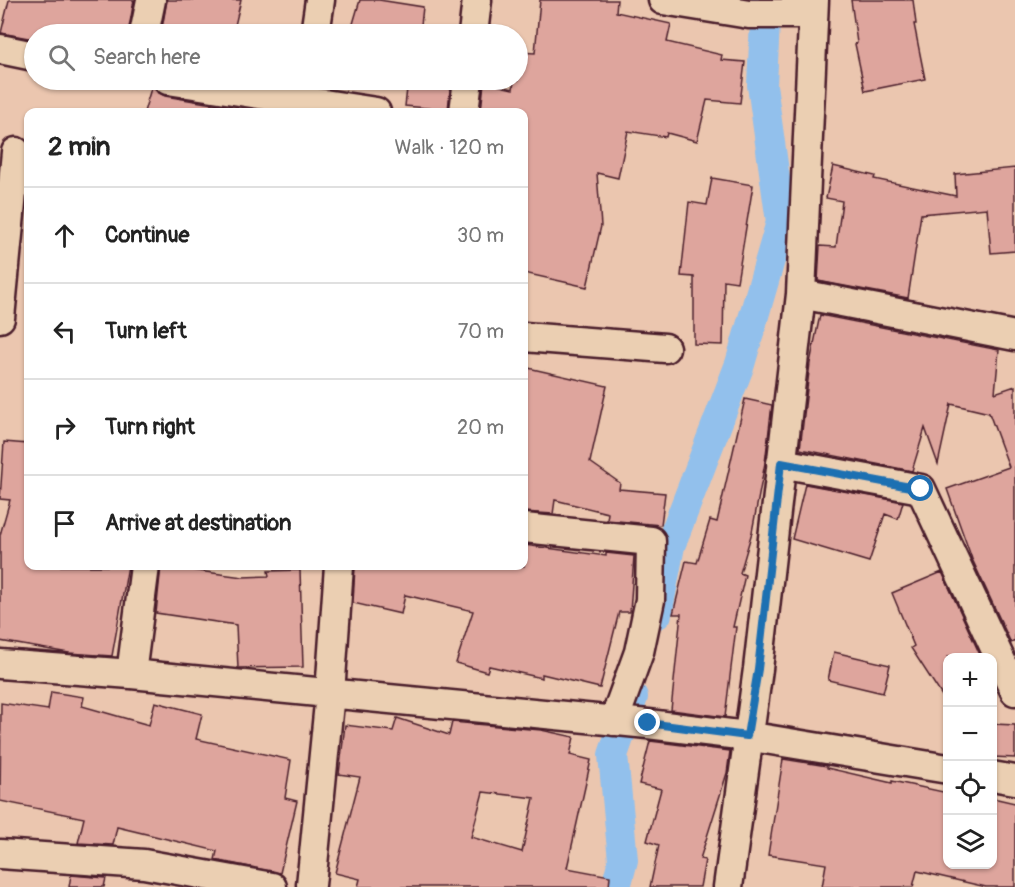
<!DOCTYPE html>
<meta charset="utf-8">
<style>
body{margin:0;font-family:Pangolin,sans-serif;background:#f2f2f2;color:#222}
.controls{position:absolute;right:18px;bottom:18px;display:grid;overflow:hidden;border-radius:12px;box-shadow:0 2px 4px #0004}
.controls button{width:54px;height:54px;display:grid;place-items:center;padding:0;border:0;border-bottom:2px solid #e0e0e0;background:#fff;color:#222;font:30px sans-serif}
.stop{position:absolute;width:18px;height:18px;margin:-14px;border:4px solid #1f6fb2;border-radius:50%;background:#fff}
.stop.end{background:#1f6fb2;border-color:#fff;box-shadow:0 2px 6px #0008}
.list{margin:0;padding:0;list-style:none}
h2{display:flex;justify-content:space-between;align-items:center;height:78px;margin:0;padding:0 24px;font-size:26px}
h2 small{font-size:20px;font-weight:400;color:#767676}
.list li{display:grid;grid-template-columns:39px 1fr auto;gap:18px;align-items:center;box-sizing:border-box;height:96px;padding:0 24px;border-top:2px solid #e0e0e0}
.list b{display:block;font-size:22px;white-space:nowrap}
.list em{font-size:20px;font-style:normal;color:#767676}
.icon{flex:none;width:33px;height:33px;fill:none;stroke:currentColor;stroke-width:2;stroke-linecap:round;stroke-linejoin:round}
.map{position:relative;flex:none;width:1015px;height:887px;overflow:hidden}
.search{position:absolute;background:#fff;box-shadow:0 2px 4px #0004;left:24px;top:24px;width:504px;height:66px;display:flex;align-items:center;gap:15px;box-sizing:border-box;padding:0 21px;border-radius:33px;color:#767676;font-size:22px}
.panel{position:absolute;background:#fff;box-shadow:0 2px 4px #0004;left:24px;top:108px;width:504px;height:462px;border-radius:12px}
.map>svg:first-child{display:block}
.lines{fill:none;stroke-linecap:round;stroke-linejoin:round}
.canal{stroke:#92c0ec;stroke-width:30}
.building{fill:#dea59d;stroke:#4a1f2b;stroke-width:1.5;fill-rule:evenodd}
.minor-casing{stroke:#4a1f2b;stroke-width:33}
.minor{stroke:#ebcfb2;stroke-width:28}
.route{stroke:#1f6fb2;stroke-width:8}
</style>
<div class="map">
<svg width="1015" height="887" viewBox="0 0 1015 887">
<rect width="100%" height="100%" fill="#ebc6af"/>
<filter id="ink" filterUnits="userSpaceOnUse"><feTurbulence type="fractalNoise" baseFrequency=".0167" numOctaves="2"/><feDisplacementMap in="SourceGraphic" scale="12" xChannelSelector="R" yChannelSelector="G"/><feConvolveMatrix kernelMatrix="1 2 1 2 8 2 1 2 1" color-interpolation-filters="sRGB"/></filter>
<g filter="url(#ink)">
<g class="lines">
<path class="canal" d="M 657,614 L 670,546 L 740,364 L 781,222 L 762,85 L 766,0
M 616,887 L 623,860 L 613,755 L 633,697"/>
</g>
<path class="building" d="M 9,0 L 134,0 L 128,34 L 34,34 L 34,39 L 1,33 Z
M 167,0 L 241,0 L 233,34 L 161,34 Z
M 360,0 L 379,0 L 423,7 L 420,34 L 350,34 Z
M 540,0 L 617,0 L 616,12 L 671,24 L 667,42 L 722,55 L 721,60 L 745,62 L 740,103 L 707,100 L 697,141 L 667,133 L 666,137 L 628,131 L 618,178 L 597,173 L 601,226 L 587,287 L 524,273 L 524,112 L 481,112 L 484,82 L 513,89 L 514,80 L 518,80 L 518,52 L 535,53 Z
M 851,0 L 913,0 L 916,24 L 914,24 L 925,79 L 865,91 L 855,44 L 857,43 Z
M 408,80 L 451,80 L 448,110 L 405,106 Z
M 152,85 L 157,92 L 165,96 L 260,112 L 144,112 Z
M 833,166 L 875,176 L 874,179 L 956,196 L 955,174 L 1015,168 L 1015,251 L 991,253 L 987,208 L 921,214 L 908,298 L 818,281 L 820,246 L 836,247 L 842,201 L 826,198 Z
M 712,178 L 753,185 L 737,282 L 724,280 L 723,345 L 694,344 L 694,277 L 681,276 L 689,202 L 707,205 Z
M 820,315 L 999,350 L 995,393 L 1015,386 L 1015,641 L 1011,643 L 972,559 L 947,489 L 1009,467 L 989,413 L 951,404 L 938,464 L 925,428 L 912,471 L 800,449 L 810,363 Z
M 524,367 L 607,386 L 590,462 L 620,483 L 619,489 L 665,493 L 661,525 L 607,520 L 608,513 L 555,500 L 553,514 L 524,512 Z
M 745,399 L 772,405 L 765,463 L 752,532 L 740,573 L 745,575 L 733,627 L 736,627 L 725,717 L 671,710 L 681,614 L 673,614 L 686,561 L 697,563 L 710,520 L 717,522 Z
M 4,442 L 28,444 L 28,566 L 128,566 L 112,656 L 69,653 L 0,641 L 0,535 L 10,500 L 0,499 Z
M 805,484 L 903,502 L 898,519 L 885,514 L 869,562 L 792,539 Z
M 524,545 L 606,556 L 606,553 L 634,556 L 630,612 L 619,612 L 600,688 L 542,674 L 542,678 L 489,666 L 487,672 L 456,663 L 473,611 L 405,595 L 401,614 L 353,603 L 355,566 L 524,566 Z
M 161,566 L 243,577 L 269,576 L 268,571 L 300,570 L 303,667 L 238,668 L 236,625 L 156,613 Z
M 942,572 L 981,657 L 948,657 L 948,705 L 911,648 L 914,646 L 892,593 Z
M 834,652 L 890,665 L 883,693 L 828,680 Z
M 51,692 L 84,697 L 82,706 L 149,725 L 155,702 L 202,714 L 196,739 L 291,760 L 285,798 L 297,801 L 280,873 L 215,860 L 217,851 L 117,827 L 113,845 L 78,843 L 84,818 L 0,801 L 1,703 L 48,710 Z
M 397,718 L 449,735 L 452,722 L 541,730 L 574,737 L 570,755 L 591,760 L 567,868 L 610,876 L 609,887 L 358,887 L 360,879 L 335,873 L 360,777 L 339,774 L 345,725 L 393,731 ZM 483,792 L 534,798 L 522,852 L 471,837 Z
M 993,724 L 1015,725 L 1015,758 L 993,757 Z
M 650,741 L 730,751 L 727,773 L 700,859 L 705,860 L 700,887 L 650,887 L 659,845 L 647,841 L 661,789 L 639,784 Z
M 783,759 L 827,766 L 827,768 L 892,783 L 892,781 L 948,793 L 948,864 L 993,864 L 993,798 L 1015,803 L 1015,887 L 986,887 L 917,871 L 913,887 L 822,887 L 826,864 L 768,855 Z
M 71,875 L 106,878 L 104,887 L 69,887 Z"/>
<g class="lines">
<g class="minor-casing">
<path id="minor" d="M 663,0 L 749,14 L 813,14
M 144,34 L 151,0
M 315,34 L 320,0
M 473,34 L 477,0
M 0,49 L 34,56
M 168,80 L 376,112
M 464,112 L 468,80
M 801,294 L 1015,336
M 0,318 L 16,152
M 524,337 L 665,348
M 781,463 L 921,489 L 1015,691
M 524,528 L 651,541 L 650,600 L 639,652 L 614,721
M 0,664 L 131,674 L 648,724 L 747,736 L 948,769
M 131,674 L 145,566
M 992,776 L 1015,780
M 0,854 L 144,864 L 272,887
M 311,885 L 330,693 L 339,566
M 728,887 L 758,669 L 801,294 L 814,0"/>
</g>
<use href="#minor" class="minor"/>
</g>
</g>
<g class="lines" filter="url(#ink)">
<path class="route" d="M 648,723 L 747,736 L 758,669 L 781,463 L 921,489"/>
</g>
</svg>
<div class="controls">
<button>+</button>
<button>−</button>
<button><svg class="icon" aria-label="locate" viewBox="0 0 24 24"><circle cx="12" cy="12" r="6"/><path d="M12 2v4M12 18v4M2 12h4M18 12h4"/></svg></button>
<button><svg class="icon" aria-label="layers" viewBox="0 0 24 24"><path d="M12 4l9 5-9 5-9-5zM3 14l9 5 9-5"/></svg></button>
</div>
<div class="stop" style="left:921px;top:489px"></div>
<div class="stop end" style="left:648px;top:723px"></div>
<div class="search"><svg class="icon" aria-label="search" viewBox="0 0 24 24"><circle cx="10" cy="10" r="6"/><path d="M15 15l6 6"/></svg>Search here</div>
<section class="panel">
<h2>2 min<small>Walk · 120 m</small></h2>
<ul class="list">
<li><svg class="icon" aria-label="ahead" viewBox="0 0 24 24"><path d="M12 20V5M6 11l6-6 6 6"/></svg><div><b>Continue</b></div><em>30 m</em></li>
<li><svg class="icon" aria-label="left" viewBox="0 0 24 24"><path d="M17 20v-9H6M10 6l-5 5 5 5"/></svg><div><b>Turn left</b></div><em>70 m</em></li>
<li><svg class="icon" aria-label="right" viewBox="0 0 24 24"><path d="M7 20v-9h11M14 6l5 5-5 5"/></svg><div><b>Turn right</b></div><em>20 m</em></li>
<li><svg class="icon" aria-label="arrive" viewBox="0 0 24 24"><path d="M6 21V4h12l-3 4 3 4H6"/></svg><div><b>Arrive at destination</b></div></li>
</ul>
</section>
</div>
